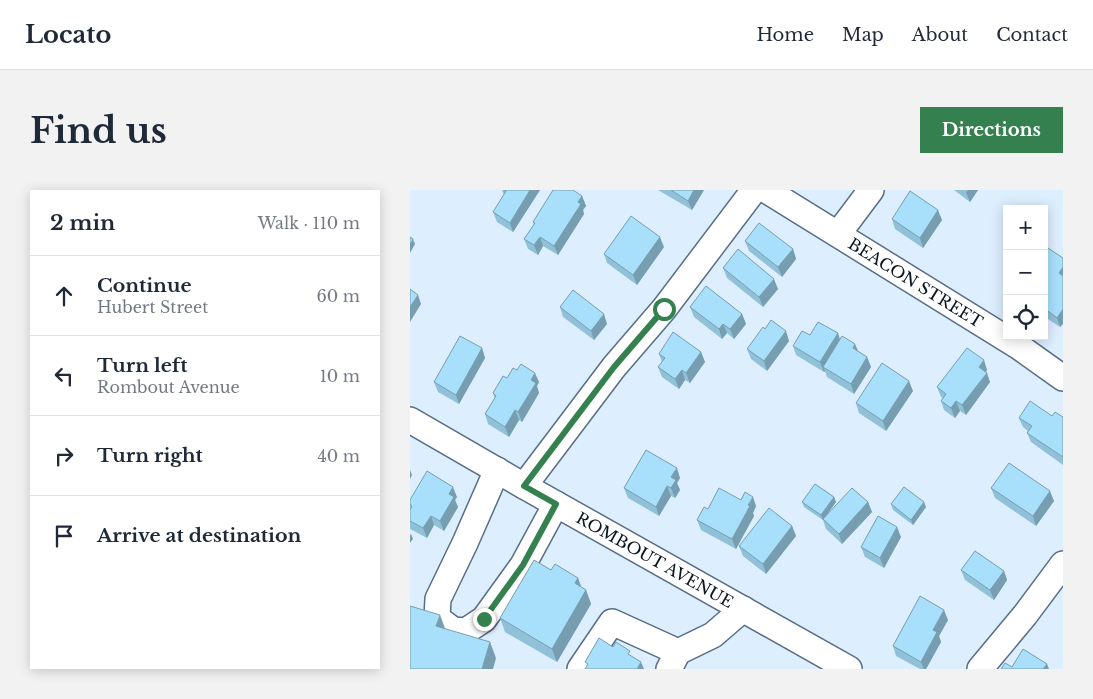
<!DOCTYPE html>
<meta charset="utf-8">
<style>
body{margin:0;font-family:"Libre Baskerville",serif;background:#f2f2f3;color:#1f2937}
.controls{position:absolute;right:15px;top:15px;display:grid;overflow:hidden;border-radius:0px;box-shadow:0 2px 12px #0003}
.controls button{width:45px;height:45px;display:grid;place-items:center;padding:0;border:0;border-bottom:1px solid #e0e1e3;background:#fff;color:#1f2937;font:25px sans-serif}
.stop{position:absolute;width:15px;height:15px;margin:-11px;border:4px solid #34814f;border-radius:50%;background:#fff}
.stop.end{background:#34814f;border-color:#fff;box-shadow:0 1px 5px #0008}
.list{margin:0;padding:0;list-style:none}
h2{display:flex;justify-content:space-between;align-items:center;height:65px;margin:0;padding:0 20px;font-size:21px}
h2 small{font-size:16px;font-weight:400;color:#747a83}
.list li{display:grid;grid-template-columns:32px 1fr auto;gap:15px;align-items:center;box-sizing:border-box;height:80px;padding:0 20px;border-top:1px solid #e0e1e3}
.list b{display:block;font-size:19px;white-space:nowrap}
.list p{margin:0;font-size:16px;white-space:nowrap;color:#747a83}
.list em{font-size:16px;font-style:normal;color:#747a83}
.icon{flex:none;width:28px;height:28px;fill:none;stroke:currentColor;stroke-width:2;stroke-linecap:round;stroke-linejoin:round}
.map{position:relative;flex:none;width:653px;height:479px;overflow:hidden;border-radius:0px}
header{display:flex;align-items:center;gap:30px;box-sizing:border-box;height:70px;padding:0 25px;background:#fff;border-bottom:1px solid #e0e1e3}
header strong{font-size:24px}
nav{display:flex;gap:28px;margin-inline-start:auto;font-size:18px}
.intro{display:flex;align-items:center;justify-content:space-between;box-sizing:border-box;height:120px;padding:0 30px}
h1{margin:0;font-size:35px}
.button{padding:12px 22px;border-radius:0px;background:#34814f;color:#fff;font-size:18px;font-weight:700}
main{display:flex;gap:30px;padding:0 30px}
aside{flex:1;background:#fff;border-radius:0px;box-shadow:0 2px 12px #0003}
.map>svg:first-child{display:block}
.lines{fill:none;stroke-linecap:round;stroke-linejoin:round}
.minor-casing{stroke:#566e87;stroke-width:28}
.minor{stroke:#fff;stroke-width:25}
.wall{fill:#90c1d9}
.shaded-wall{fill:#769db0}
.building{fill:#a8e0fc;stroke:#769db0}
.route{stroke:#34814f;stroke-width:6}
.labels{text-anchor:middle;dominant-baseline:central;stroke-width:4;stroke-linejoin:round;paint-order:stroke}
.street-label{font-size:16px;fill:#0c1620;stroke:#fff}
</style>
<header>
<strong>Locato</strong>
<nav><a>Home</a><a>Map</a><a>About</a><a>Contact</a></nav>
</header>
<div class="intro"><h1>Find us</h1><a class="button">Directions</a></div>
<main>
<aside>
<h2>2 min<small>Walk · 110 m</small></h2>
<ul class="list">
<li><svg class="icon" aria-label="ahead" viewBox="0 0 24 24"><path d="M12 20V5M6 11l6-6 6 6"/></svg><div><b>Continue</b><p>Hubert Street</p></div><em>60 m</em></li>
<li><svg class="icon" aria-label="left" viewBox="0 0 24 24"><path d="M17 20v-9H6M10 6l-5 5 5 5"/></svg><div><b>Turn left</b><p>Rombout Avenue</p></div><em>10 m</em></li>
<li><svg class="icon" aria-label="right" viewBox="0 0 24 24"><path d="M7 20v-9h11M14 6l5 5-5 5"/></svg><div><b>Turn right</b></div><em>40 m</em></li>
<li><svg class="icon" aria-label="arrive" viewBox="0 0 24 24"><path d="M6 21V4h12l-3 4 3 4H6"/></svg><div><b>Arrive at destination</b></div></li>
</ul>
</aside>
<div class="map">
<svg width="653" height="479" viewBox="0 0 653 479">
<rect width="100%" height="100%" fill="#def"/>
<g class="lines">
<g class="minor-casing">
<g id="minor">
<path id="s1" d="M 356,0 L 608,156 L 653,188"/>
<path d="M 428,44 L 461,0"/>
<path id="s2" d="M 0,230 L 114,296 L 439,479"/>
<path d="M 87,280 L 55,353 L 28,409 L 27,428 L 43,440 L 56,441 L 74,429 L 113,375 L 146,314"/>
<path d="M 114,296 L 204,177 L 254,119 L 344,0"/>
<path d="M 170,479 L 202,432 L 268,462"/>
<path d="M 259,479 L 268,462 L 303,445 L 333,419"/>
<path d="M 570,479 L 615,425 L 653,374"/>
</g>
</g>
<use href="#minor" class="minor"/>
</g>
<path class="wall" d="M 92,0 L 130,0 L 103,42 L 87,32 L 83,22 L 94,5 Z
M 248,0 L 294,0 L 282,20 Z
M 544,0 L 568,0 L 560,12 Z
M 172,6 L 176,16 L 173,20 L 174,24 L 148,65 L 133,56 L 128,65 L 118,59 L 114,49 L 124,35 L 123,32 Z
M 482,29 L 532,30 L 513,58 L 485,39 Z
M 335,51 L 383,59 L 386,69 L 372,87 L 339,61 Z
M 254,57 L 227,95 L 197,73 L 194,64 Z
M 634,63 L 650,137 L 638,129 L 635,134 L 634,133 Z
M 313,78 L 368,99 L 353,117 L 317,88 Z
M 150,117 L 197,134 L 184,150 L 153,127 Z
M 280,117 L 332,124 L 336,134 L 324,149 L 317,143 L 312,149 L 284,127 Z
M 355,139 L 379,151 L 357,181 L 341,169 L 337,159 Z
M 400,145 L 430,149 L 457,167 L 461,177 L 444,204 L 417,187 L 415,181 L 414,182 L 386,165 L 383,156 Z
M 72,158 L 75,168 L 49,214 L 28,202 L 24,192 Z
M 291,162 L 295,172 L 280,193 L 275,190 L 269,199 L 252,187 L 248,177 L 252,172 L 249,164 Z
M 577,180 L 576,182 L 580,192 L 556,225 L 550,221 L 545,228 L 534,220 L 531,211 L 533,208 L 531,207 L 527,197 Z
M 129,192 L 127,196 L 129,203 L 112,232 L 109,230 L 99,247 L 78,234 L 75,224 L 85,209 L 83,203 Z
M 503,201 L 476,241 L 449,223 L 446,213 Z
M 642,226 L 653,227 L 653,275 L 621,252 L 617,243 L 618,241 L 613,237 L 609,228 Z
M 270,288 L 267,293 L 270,300 L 265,308 L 261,306 L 249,326 L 218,308 L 214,298 Z
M 581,298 L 644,311 L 626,336 L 585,308 Z
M 47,307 L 45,310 L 48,317 L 34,341 L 24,335 L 17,348 L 0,339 L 0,310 Z
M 424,307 L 426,312 L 417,325 L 458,312 L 462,322 L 432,354 L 416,339 L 413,330 L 394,317 L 392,312 Z
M 331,310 L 346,316 L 343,323 L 344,326 L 326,359 L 291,340 L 287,330 L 298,319 Z
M 481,314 L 516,317 L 503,335 L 483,320 Z
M 382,336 L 386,346 L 356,384 L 333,366 L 329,356 Z
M 491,347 L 474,378 L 455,367 L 451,357 Z
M 141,380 L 168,388 L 171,397 L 176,400 L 181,414 L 147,472 L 95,442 L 90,428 Z
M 551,380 L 594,381 L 597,390 L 584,410 L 555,390 Z
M 538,430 L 529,446 L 531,452 L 516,479 L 510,479 L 486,466 L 483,456 Z"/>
<path class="shaded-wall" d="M 120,0 L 130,0 L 103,42 L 100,33 Z
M 284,0 L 294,0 L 282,20 L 278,11 Z
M 558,0 L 568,0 L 560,12 L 556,2 Z
M 172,6 L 176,16 L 173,20 L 174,24 L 148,65 L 144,56 Z
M 528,20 L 532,30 L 513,58 L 510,48 Z
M 130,47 L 133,56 L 128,65 L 124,55 Z
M 250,47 L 254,57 L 227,95 L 223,85 Z
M 3,49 L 5,54 L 0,63 L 0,55 Z
M 383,59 L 386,69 L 372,87 L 368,77 Z
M 653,77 L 653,92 L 649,83 Z
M 364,89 L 368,99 L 353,117 L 349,107 Z
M 8,105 L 11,114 L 0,132 L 0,117 Z
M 635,119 L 638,129 L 635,134 L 634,131 Z
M 653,119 L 653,134 L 650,137 L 647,128 Z
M 194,124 L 197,134 L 184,150 L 181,141 Z
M 332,124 L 336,134 L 324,149 L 320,139 Z
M 313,134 L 317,143 L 312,149 L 309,139 Z
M 376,141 L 379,151 L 357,181 L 354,171 Z
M 428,143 L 431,153 L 413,177 L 415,181 L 414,182 L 410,172 Z
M 445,154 L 449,163 L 443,158 Z
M 72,158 L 75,168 L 49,214 L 46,205 Z
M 291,162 L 295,172 L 280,193 L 276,183 Z
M 457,167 L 461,177 L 444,204 L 441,194 Z
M 574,170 L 577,180 L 572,187 L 569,177 Z
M 272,180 L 275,190 L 269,199 L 265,189 Z
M 125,183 L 129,192 L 127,196 L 129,203 L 112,232 L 108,222 L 121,190 Z
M 577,183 L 580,192 L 556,225 L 552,215 Z
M 499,191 L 503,201 L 476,241 L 473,231 Z
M 546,211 L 550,221 L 545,228 L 541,218 Z
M 105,220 L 109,230 L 99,247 L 95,237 Z
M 267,278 L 270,288 L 267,293 L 270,300 L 265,308 L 261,298 L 261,287 Z
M 0,280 L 2,285 L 0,289 Z
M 257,296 L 261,306 L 249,326 L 246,317 Z
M 43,297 L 47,307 L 45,310 L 48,317 L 34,341 L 30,331 L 39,304 Z
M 640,301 L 644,311 L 626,336 L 623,326 Z
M 343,307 L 346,316 L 343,323 L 344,326 L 326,359 L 322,349 Z
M 424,307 L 426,312 L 413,330 L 411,325 Z
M 458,312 L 462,322 L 432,354 L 429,344 Z
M 514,312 L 516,317 L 503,335 L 501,330 Z
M 21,326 L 24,335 L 17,348 L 13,338 Z
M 382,336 L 386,346 L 356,384 L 353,374 Z
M 487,337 L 491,347 L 474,378 L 470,368 Z
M 1,344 L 3,349 L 0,353 L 0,345 Z
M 594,381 L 597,390 L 584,410 L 580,400 Z
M 168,388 L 173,402 L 165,393 Z
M 176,400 L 181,414 L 147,472 L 142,459 Z
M 534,420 L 538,430 L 529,446 L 531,452 L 516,479 L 514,479 L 511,472 L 523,440 Z
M 30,425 L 36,441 L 26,436 Z
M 80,452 L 86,468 L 83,479 L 72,479 Z
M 231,472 L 234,479 L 227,479 Z
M 637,474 L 639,479 L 633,479 Z"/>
<path class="building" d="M 94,0 L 120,0 L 100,33 L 83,22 L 96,1 Z
M 143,0 L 163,0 L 172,6 L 168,12 L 171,14 L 144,56 L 130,47 L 124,55 L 114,49 L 125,33 L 123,32 Z
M 261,0 L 284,0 L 278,11 Z
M 500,1 L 528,20 L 510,48 L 482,29 Z
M 221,26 L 250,47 L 223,85 L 194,64 Z
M 349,33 L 383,59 L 368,77 L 335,51 Z
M 0,47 L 3,49 L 0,55 Z
M 638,58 L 653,68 L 653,77 L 649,83 L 653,86 L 653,119 L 647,128 L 635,119 L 634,120 L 634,63 Z
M 328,59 L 364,89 L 349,107 L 313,78 Z
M 296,96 L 332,124 L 320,139 L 313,134 L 309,139 L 280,117 Z
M 0,99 L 8,105 L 0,117 Z
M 163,100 L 194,124 L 181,141 L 150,117 Z
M 361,130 L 376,141 L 354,171 L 337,159 L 353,137 L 355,139 Z
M 408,132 L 428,143 L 410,172 L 383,156 L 392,141 L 400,145 Z
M 263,142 L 291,162 L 276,183 L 272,180 L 265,189 L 248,177 L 255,168 L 249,164 Z
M 50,146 L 72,158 L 46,205 L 24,192 Z
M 432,146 L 445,154 L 443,158 L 457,167 L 441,194 L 413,177 Z
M 557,158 L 574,170 L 569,177 L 577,183 L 552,215 L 546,211 L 541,218 L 531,211 L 536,204 L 527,197 Z
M 472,173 L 499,191 L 473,231 L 446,213 Z
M 111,174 L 125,183 L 121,190 L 126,193 L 108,222 L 105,220 L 95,237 L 75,224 L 86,206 L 83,203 L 93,186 L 97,188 L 103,178 L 107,180 Z
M 620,211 L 642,226 L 645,222 L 653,227 L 653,267 L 617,243 L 622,236 L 609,228 Z
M 236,260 L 267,278 L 261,287 L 266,290 L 261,298 L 257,296 L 246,317 L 214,298 Z
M 599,273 L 640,301 L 623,326 L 581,298 Z
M 17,281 L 43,297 L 39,304 L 44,307 L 30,331 L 21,326 L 13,338 L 0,331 L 0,320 L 2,316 L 0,314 L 0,310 Z
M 405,294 L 424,307 L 411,325 L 392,312 Z
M 494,297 L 514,312 L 501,330 L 481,314 Z
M 309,298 L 331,310 L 335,302 L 343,307 L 338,315 L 340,316 L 322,349 L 287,330 L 294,317 L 298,319 Z
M 442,298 L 458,312 L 429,344 L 413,329 Z
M 359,318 L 382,336 L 353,374 L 329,356 Z
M 468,326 L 487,337 L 470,368 L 451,357 Z
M 565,361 L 594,381 L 580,400 L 551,380 Z
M 124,370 L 141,380 L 145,374 L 168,388 L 165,393 L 176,400 L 142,459 L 90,428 Z
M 510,406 L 534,420 L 523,440 L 527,442 L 511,472 L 483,456 Z
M 0,416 L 30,425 L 26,436 L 80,452 L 72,479 L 0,479 Z
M 189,448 L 203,457 L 206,452 L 220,461 L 218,464 L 231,472 L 227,479 L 175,479 L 178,474 L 175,472 Z
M 613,459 L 637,474 L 633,479 L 591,479 L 595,473 L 602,477 Z"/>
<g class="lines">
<path class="route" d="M 74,429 L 113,375 L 146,314 L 114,296 L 204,177 L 254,119"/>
</g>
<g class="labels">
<g class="street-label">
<text stroke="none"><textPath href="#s1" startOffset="176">BEACON STREET</textPath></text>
<text stroke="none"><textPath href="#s2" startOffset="282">ROMBOUT AVENUE</textPath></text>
</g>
</g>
</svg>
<div class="controls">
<button>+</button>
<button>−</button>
<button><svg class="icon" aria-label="locate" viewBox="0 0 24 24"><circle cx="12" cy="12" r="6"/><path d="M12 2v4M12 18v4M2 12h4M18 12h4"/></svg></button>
</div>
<div class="stop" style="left:254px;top:119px"></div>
<div class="stop end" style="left:74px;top:429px"></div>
</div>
</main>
